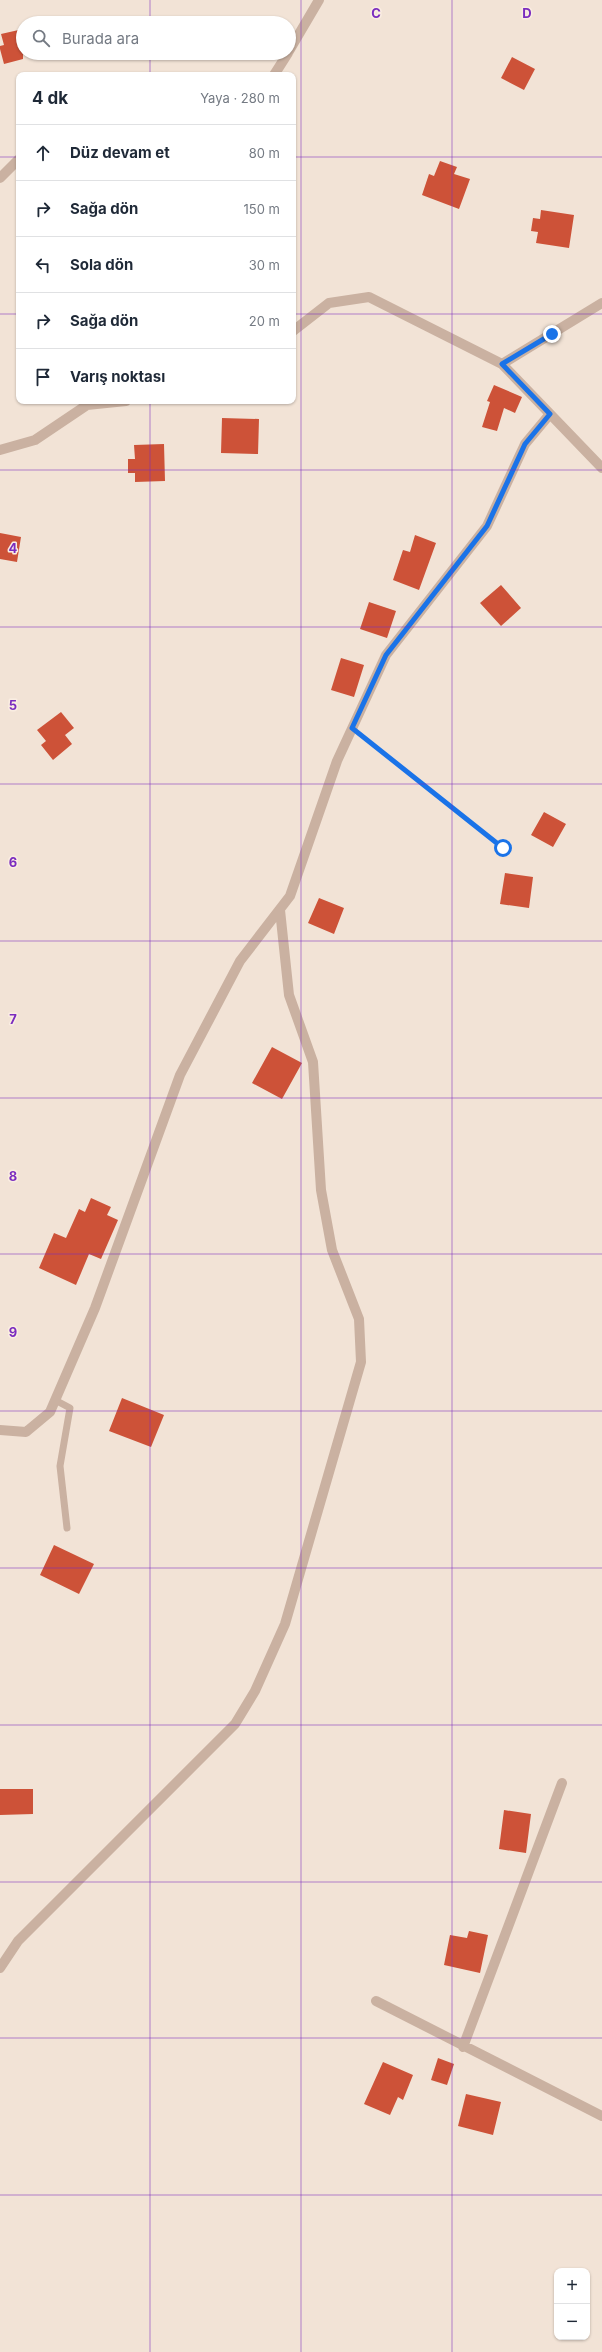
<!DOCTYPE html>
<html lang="tr">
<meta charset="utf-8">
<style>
body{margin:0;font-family:Inter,sans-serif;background:#f6f6f7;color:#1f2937}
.controls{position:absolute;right:12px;bottom:12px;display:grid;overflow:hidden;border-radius:8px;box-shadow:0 1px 3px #0004}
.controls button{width:36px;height:36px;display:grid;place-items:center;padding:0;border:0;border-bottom:1px solid #e0e1e3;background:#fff;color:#1f2937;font:20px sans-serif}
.stop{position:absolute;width:12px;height:12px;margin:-9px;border:3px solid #1a73e8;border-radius:50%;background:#fff}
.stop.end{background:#1a73e8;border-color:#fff;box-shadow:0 1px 4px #0008}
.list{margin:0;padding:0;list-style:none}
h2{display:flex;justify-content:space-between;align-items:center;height:52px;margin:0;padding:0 16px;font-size:17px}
h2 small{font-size:13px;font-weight:400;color:#747a83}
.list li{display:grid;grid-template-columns:26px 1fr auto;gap:12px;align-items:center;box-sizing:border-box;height:56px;padding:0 16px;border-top:1px solid #e0e1e3}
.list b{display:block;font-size:15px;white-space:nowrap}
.list em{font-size:13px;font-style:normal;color:#747a83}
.icon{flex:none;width:22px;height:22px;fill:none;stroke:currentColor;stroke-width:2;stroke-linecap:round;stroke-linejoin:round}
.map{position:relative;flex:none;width:602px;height:2352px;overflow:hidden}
.search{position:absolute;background:#fff;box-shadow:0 1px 3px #0004;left:16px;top:16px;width:280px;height:44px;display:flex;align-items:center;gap:10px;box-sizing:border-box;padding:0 14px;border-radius:22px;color:#747a83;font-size:15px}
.panel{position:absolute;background:#fff;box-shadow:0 1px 3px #0004;left:16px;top:72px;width:280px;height:332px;border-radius:8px}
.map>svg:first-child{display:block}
.building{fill:#cd5238}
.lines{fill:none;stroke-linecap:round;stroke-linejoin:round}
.path{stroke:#b69b8c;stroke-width:2.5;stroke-dasharray:2 2;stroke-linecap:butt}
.service{stroke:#cab1a1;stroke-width:7}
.minor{stroke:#cab1a1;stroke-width:10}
.route{stroke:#1a73e8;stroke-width:5}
.grid{fill:none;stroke:#7b2cbf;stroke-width:1;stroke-opacity:0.55}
.grid-label{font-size:13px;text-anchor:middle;font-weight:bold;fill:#7b2cbf;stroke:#faede2;stroke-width:3;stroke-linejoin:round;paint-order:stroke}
</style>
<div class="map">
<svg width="602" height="2352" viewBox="0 0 602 2352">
<rect width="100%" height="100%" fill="#f2e3d6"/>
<path class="building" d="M 23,29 L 23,59 L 4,64 L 0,49 L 0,46 L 4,45 L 1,34 Z
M 512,57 L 535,69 L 524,90 L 501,78 Z
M 440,161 L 457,167 L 454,174 L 470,179 L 459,209 L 422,195 L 429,174 L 434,176 Z
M 541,210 L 574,215 L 569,248 L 536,243 L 538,232 L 531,231 L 533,218 L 540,219 Z
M 494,385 L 522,397 L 515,413 L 504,408 L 497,431 L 482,427 L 490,402 L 487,401 Z
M 222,418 L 259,419 L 258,454 L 221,453 Z
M 164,444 L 165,481 L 135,482 L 135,473 L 128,473 L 128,459 L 135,459 L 134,445 Z
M 0,533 L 21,537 L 17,562 L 0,559 Z
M 415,535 L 436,543 L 419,590 L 393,580 L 403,550 L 410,552 Z
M 501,585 L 521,608 L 501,626 L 480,603 Z
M 369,602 L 396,611 L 387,638 L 360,629 Z
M 341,658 L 364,665 L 354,697 L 331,690 Z
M 61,712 L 74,728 L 65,735 L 72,744 L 53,760 L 41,745 L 46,741 L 37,730 Z
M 544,812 L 566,824 L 553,847 L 531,835 Z
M 505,873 L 533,877 L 529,908 L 500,904 Z
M 319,898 L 344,908 L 334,934 L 308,923 Z
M 272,1047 L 302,1063 L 282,1099 L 252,1083 Z
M 91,1198 L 111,1207 L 107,1215 L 118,1220 L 101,1259 L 89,1254 L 76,1285 L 39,1268 L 54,1233 L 66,1238 L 79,1209 L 85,1212 Z
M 122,1398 L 164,1415 L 151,1447 L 109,1431 Z
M 54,1545 L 94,1564 L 79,1594 L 40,1575 Z
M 0,1789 L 33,1789 L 33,1814 L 0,1815 Z
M 504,1810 L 531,1814 L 526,1853 L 499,1849 Z
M 469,1931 L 488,1935 L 480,1973 L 444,1965 L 450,1935 L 467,1938 Z
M 438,2058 L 454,2064 L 447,2085 L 431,2080 Z
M 383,2062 L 413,2075 L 403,2100 L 398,2097 L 390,2115 L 364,2104 Z
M 466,2094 L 501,2102 L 493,2135 L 458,2126 Z"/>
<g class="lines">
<path class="path" d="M 362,736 L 503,848"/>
<path class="service" d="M 55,1400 L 70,1408 L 60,1466 L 67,1528"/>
<path class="minor" d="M 289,51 L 319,0
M 274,75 L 288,53
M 0,178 L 19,159
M 293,331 L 329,303 L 369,297 L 502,364 L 602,468
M 502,364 L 602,303
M 0,450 L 35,440 L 87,405 L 126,401
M 0,1430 L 26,1432 L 50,1412 L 95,1308 L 180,1075 L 240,961 L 290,896 L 337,761 L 386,655 L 487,526 L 525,444 L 550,414
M 0,1968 L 18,1941 L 235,1724 L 255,1691 L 285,1624 L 361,1362 L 359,1319 L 332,1250 L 321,1190 L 313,1062 L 289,995 L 280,910
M 376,2001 L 602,2116
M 463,2047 L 562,1783"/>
</g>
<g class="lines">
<path class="route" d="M 503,848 L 352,728 L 386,655 L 487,526 L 525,444 L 550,414 L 502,364 L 552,334"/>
</g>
<path class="grid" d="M 150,0 L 150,23M 301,0 L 301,2352M 452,0 L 452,2352M 150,53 L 150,75M 0,157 L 19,157M 293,157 L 602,157M 0,314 L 19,314M 293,314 L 602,314M 150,401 L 150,2352M 0,470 L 602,470M 0,627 L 602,627M 0,784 L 602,784M 0,941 L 602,941M 0,1098 L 602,1098M 0,1254 L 602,1254M 0,1411 L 602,1411M 0,1568 L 602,1568M 0,1725 L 602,1725M 0,1882 L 602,1882M 0,2038 L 602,2038M 0,2195 L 602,2195"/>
<g class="grid-label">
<text x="376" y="18">C</text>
<text x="527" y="18">D</text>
<text x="13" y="553">4</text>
<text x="13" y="710">5</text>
<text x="13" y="867">6</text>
<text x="13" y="1024">7</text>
<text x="13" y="1181">8</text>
<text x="13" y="1337">9</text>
</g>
</svg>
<div class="controls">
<button>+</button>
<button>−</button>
</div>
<div class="stop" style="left:503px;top:848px"></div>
<div class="stop end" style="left:552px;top:334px"></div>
<div class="search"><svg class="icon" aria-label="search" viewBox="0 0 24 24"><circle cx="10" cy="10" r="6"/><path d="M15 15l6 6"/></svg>Burada ara</div>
<section class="panel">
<h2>4 dk<small>Yaya · 280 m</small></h2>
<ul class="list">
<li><svg class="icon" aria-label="ahead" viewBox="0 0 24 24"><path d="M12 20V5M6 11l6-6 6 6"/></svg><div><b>Düz devam et</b></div><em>80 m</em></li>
<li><svg class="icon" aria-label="right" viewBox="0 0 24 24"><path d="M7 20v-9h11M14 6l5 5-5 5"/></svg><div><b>Sağa dön</b></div><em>150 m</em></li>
<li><svg class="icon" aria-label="left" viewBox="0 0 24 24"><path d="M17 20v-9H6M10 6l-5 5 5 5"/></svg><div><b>Sola dön</b></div><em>30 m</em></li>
<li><svg class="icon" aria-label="right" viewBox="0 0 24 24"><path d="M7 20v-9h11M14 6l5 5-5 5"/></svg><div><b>Sağa dön</b></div><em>20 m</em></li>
<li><svg class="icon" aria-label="arrive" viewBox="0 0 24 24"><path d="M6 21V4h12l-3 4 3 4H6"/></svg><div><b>Varış noktası</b></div></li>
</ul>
</section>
</div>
